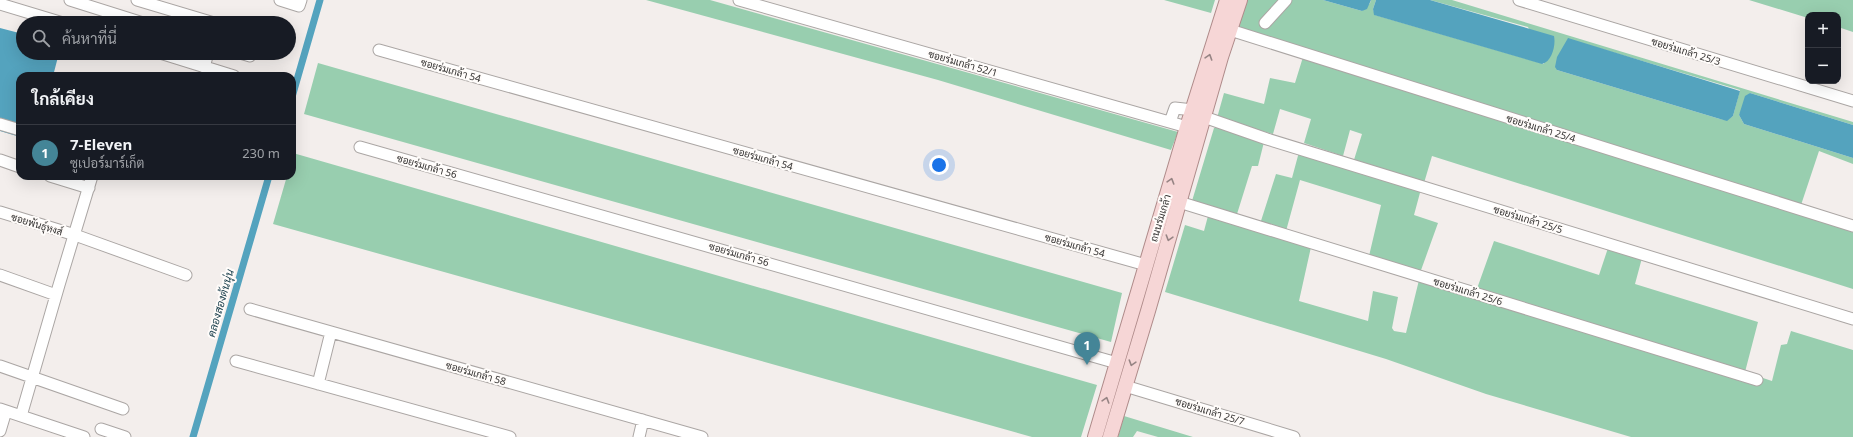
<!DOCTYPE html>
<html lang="th">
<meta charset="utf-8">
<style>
body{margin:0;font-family:"Noto Sans",Sarabun,sans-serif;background:#20242c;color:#f1f3f6}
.controls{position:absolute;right:12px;top:12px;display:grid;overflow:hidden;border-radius:8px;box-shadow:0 4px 16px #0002}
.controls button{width:36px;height:36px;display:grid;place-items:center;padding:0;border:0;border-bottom:1px solid #363941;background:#171b24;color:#f1f3f6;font:20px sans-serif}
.you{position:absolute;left:939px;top:165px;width:14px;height:14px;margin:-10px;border:3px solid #fff;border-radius:50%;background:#1a73e8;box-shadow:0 0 0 6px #1a73e833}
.badge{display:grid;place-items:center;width:26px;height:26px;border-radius:50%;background:#448597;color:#fff;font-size:13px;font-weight:700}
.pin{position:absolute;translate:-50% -33px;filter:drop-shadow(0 1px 2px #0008)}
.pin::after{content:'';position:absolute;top:21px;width:14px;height:12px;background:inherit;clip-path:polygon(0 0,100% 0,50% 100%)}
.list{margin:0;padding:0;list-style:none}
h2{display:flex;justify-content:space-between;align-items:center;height:52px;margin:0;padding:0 16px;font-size:17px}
h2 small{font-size:13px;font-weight:400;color:#9ea1a6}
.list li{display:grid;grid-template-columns:26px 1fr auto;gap:12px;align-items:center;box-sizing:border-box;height:56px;padding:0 16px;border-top:1px solid #363941}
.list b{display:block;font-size:15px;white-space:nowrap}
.list p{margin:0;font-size:13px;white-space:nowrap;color:#9ea1a6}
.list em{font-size:13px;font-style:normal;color:#9ea1a6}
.icon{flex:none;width:22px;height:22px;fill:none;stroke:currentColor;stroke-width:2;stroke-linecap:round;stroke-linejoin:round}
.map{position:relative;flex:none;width:1853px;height:437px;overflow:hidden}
.search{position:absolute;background:#171b24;box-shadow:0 4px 16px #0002;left:16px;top:16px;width:280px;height:44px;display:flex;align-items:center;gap:10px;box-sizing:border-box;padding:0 14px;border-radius:22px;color:#9ea1a6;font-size:15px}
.panel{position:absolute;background:#171b24;box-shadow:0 4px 16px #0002;left:16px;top:72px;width:280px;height:108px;border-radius:12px}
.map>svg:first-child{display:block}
.green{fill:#98ceaf;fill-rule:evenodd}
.water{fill:#54a3be}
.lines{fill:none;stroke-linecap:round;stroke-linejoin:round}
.canal{stroke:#54a3be;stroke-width:7}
.minor-casing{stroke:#aba6a4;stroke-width:13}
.major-casing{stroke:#af8b8a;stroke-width:16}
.minor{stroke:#fff;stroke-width:11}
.major{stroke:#f6d6d6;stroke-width:14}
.oneway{stroke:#968484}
.labels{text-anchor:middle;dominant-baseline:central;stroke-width:4;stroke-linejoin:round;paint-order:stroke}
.street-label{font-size:10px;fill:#353332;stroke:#fffcfa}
.water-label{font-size:11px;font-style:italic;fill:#1d414e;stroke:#fffcfa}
</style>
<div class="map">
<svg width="1853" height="437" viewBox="0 0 1853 437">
<rect width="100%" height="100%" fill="#f3eeec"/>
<path class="green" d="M 646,0 L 710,0 L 1178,132 L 1171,150 L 938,80 Z
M 1164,0 L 1215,0 L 1211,13 Z
M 1247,0 L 1323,0 L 1362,11 L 1370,3 L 1371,0 L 1376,0 L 1373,9 L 1375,15 L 1544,64 L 1528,27 L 1430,0 L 1452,0 L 1853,122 L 1853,125 L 1750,93 L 1739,115 L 1744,124 L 1853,158 L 1853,164 L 1819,151 L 1801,205 L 1238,30 ZM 1568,39 L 1740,90 L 1733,116 L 1727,120 L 1720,119 L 1557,70 Z
M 1749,0 L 1853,0 L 1853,32 L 1838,27 L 1838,15 L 1808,15 L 1808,18 Z
M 1303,57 L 1853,230 L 1853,289 L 1432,156 L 1424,183 L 1353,163 L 1362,134 L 1350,130 L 1343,156 L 1304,143 L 1311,119 L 1280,109 L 1273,134 L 1217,118 L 1224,93 L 1264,104 L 1270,78 L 1295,83 Z
M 318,63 L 1122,293 L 1111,342 L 304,114 Z
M 1220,127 L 1264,142 L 1258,166 L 1252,166 L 1237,214 L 1192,201 L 1214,128 Z
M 1299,152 L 1421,189 L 1414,215 L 1438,223 L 1420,273 L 1369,256 L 1381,205 L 1300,180 L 1286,231 L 1260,224 L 1276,174 L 1292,178 Z
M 293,153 L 1097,385 L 1081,437 L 1032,437 L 273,224 L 287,176 L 292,176 Z
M 1208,216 L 1311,247 L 1299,301 L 1368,321 L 1373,291 L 1398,297 L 1392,328 L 1394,331 L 1406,333 L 1419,280 L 1474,297 L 1494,241 L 1599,275 L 1608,248 L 1642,258 L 1635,284 L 1758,322 L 1745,372 L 1772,381 L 1781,345 L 1787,344 L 1791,331 L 1853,350 L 1853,437 L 1631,437 L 1486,394 L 1386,359 L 1165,292 L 1185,225 L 1204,231 Z
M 1124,416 L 1193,437 L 1158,437 L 1137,431 L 1133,437 L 1118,437 Z"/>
<path class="water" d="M 1323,0 L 1371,0 L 1367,9 L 1362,11 Z
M 1376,0 L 1430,0 L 1554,36 C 1556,45 1552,62 1542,64 L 1374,15 L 1373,9 Z
M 0,28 L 23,34 L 23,53 L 59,53 L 53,76 L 20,76 L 20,137 L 0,131 Z
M 1568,38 L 1740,91 L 1733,116 L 1727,121 L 1720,119 L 1557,70 L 1555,67 L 1557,57 Z
M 1750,93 L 1853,125 L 1853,158 L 1744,124 L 1739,115 L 1745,96 Z"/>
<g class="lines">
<path class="canal" d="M 292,97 L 320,0
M 193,437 L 269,176"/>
<g class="minor-casing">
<path id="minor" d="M 70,0 L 143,23
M 137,0 L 214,23
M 280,0 L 299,6 L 301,0
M 739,0 L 1187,127
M 1519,0 L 1853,101
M 0,4 L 63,23
M 1265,23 L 1286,0
M 1230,30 L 1853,226
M 379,50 L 1146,265
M 160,53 L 234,76
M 240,53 L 250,56
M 204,67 L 208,53
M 1204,117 L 1267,139 L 1853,319
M 1170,122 L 1175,108 L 1193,110
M 0,124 L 20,130
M 360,147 L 1117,363
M 0,160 L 20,167
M 50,176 L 89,188
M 1179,202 L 1757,380
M 0,212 L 75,235 L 186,275
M 0,275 L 56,295
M 250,309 L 702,437
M 236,361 L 510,437
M 0,366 L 123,409
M 318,384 L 331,332
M 1125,386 L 1294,437
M 0,409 L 84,437
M 21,416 L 59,285 L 92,176
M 101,429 L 125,437
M 0,431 L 6,411
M 639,437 L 643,420"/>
</g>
<g class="major-casing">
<path id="major" d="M 1095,437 L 1187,127 L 1227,0
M 1110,437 L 1148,311 L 1221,57 L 1240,0"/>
</g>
<use href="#minor" class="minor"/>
<use href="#major" class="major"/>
</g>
<defs><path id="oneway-chevron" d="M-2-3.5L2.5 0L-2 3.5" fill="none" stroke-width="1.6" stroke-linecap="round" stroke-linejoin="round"/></defs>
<g class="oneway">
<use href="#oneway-chevron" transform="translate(1209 57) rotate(-72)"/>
<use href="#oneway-chevron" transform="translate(1171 181) rotate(-73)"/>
<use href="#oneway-chevron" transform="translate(1169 238) rotate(107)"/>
<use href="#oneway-chevron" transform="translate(1132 363) rotate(107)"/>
<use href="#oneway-chevron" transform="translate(1106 400) rotate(-73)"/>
</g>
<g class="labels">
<g class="street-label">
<text transform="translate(1686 51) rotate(17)">ซอยร่มเกล้า 25/3</text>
<text transform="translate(963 63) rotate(16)">ซอยร่มเกล้า 52/1</text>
<text transform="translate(451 70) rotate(16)">ซอยร่มเกล้า 54</text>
<text transform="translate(1541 128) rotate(17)">ซอยร่มเกล้า 25/4</text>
<text transform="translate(763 158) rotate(16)">ซอยร่มเกล้า 54</text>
<text transform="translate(427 166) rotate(16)">ซอยร่มเกล้า 56</text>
<text transform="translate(1160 218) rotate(-73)">ถนนร่มเกล้า</text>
<text transform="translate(1528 219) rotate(17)">ซอยร่มเกล้า 25/5</text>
<text transform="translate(37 224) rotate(17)">ซอยพันธุ์หงส์</text>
<text transform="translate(1075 245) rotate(16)">ซอยร่มเกล้า 54</text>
<text transform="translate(739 254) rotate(16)">ซอยร่มเกล้า 56</text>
<text transform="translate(1468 291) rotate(17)">ซอยร่มเกล้า 25/6</text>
<text transform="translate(476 373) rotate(16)">ซอยร่มเกล้า 58</text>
<text transform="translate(1210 411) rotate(17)">ซอยร่มเกล้า 25/7</text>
</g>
<g class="water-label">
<text transform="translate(220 303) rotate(-74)">คลองสองต้นนุ่น</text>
</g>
</g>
</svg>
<div class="controls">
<button>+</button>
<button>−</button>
</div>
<div class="you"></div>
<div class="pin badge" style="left:1087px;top:365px">1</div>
<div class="search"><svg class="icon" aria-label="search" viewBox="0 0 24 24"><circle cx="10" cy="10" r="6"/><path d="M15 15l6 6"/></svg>ค้นหาที่นี่</div>
<section class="panel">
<h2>ใกล้เคียง<small></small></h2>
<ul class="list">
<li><span class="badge">1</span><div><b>7-Eleven</b><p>ซูเปอร์มาร์เก็ต</p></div><em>230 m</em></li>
</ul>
</section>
</div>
